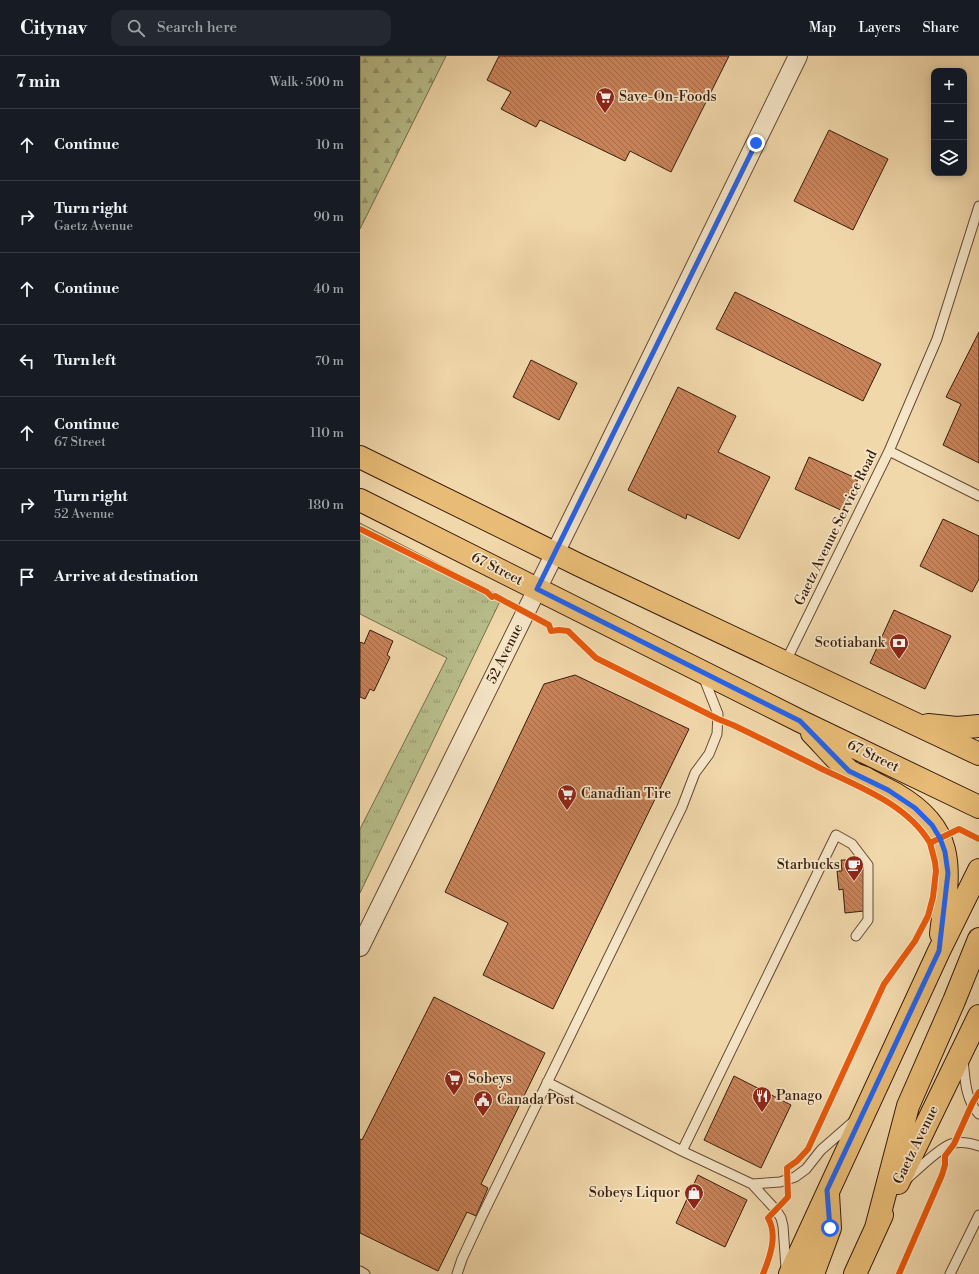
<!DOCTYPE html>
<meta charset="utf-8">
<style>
body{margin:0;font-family:"Libre Bodoni",serif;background:#242831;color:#f1f3f6}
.controls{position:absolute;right:12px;top:12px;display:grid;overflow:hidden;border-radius:8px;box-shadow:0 2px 10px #0003}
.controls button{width:36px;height:36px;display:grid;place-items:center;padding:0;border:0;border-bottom:1px solid #363941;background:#171b24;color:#f1f3f6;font:20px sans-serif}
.stop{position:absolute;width:12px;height:12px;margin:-9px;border:3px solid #2563eb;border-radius:50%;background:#fff}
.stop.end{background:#2563eb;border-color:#fff;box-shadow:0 1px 4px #0008}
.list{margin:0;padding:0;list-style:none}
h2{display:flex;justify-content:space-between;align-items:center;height:52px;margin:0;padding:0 16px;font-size:17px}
h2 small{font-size:13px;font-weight:400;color:#9ea1a6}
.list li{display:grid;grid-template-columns:26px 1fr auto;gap:12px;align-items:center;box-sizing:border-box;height:72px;padding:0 16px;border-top:1px solid #363941}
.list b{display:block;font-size:15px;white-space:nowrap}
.list p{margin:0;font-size:13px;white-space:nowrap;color:#9ea1a6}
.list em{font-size:13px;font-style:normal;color:#9ea1a6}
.icon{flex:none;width:22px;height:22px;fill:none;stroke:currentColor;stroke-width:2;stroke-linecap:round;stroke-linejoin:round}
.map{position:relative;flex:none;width:619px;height:1218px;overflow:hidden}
header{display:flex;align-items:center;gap:24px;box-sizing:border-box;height:56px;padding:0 20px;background:#171b24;border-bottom:1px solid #363941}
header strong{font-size:19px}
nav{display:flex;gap:22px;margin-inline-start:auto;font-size:14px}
.search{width:280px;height:36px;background:#242831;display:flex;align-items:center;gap:10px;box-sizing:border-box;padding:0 14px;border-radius:12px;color:#9ea1a6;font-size:15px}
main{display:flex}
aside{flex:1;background:#171b24}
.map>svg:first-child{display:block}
.grass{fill:url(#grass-tufts);stroke:#786e4c}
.forest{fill:url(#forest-firs);stroke:#786e4c}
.building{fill:url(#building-back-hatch);stroke:#381c0d}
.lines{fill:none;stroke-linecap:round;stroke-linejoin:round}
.service-casing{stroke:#664b34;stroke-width:11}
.minor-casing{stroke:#664b34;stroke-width:20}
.primary-casing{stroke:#381c0d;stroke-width:24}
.service{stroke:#f6e6c8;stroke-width:9}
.minor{stroke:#f6e6c8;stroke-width:18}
.primary{stroke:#e8bc76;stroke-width:22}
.cycleway-casing{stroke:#f6e6c8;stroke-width:8}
.cycleway{stroke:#e8590c;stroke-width:6}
.route{stroke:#2563eb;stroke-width:5}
.labels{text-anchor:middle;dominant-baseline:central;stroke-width:3.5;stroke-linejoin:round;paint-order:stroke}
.poi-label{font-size:14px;fill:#381c0d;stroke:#f6e6c8;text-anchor:start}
.street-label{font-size:14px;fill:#381c0d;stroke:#f6e6c8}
</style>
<header>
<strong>Citynav</strong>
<div class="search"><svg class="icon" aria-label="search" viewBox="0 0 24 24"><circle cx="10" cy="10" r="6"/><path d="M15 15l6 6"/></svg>Search here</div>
<nav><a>Map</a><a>Layers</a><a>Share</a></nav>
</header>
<main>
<aside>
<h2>7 min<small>Walk · 500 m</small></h2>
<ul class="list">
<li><svg class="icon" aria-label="ahead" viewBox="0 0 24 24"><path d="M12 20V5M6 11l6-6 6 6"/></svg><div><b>Continue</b></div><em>10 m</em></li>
<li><svg class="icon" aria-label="right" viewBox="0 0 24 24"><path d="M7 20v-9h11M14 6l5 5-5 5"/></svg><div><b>Turn right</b><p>Gaetz Avenue</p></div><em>90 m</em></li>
<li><svg class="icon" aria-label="ahead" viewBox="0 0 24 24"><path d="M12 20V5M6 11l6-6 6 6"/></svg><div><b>Continue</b></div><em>40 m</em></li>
<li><svg class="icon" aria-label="left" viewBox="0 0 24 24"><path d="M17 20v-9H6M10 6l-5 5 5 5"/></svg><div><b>Turn left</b></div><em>70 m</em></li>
<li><svg class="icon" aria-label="ahead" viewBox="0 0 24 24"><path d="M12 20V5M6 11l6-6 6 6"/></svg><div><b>Continue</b><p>67 Street</p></div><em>110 m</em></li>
<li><svg class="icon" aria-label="right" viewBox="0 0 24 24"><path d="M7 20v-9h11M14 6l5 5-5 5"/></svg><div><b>Turn right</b><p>52 Avenue</p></div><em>180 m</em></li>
<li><svg class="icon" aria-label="arrive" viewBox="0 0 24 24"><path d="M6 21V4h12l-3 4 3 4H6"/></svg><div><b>Arrive at destination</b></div></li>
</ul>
</aside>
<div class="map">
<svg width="619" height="1218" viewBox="0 0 619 1218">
<defs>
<pattern id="grass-tufts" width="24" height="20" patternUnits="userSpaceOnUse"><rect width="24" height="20" fill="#b8bf8b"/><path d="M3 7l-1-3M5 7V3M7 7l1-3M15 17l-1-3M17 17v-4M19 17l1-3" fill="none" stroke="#979a70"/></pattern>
<pattern id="forest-firs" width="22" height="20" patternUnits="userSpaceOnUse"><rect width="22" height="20" fill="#b8bf8b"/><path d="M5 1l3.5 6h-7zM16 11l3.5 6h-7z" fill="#979a70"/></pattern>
<pattern id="building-back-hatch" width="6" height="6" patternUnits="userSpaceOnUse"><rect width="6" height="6" fill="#c98359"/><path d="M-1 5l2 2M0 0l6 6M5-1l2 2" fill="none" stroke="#a46a48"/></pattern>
</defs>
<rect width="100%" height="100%" fill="#f1d8ab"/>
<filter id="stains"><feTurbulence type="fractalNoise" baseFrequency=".005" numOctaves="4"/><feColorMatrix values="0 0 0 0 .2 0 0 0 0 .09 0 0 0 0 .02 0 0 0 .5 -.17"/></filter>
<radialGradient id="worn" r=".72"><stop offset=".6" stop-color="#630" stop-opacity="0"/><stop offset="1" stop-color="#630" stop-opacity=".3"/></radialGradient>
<path class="grass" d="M 0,467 L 142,541 L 0,837 L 0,773 L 87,602 L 0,558 Z"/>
<path class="forest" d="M 0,0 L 86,0 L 0,173 Z"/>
<path class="building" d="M 139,0 L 369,0 L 311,116 L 270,95 L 265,105 L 180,64 L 176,71 L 141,53 L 151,36 L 127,24 Z
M 469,74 L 528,103 L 493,174 L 434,145 Z
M 375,236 L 521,308 L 503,345 L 356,273 Z
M 619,276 L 619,407 L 583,389 L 601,348 L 586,341 Z
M 171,304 L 217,327 L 199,364 L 153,341 Z
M 318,331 L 376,360 L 358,396 L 410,421 L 379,483 L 327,458 L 326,463 L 268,434 Z
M 449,401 L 498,423 L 483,455 L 435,433 Z
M 583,463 L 619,480 L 619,523 L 612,536 L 560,510 Z
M 534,554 L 591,580 L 565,633 L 510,607 Z
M 10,574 L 33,585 L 27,599 L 30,601 L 14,635 L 10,633 L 5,643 L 0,641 L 0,587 L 1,586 L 4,588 Z
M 215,619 L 329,673 L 193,953 L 123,919 L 148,867 L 85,836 L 184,628 Z
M 481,804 L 500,804 L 500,811 L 504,811 L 504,855 L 485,857 L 483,833 L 479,834 L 477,815 L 482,815 Z
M 74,941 L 185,997 L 121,1128 L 128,1132 L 116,1160 L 107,1156 L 78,1215 L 0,1177 L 0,1083 L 2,1084 Z
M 374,1020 L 431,1049 L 401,1112 L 344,1084 Z
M 338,1119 L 387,1144 L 365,1191 L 316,1167 Z"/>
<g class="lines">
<g class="service-casing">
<path id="service" d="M 529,395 L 577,283 L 619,150
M 425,607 L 529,395 L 619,440
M 603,1003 C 605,1022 605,1044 619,1058
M 187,1026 L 322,1095 L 392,1128 L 416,1154 L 421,1162 L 423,1170 L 426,1212
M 322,1095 L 476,779 L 492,788 L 508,809 L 508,864 L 496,880
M 547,1123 C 558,1113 578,1093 591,1088 C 600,1085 610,1087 619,1090
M 392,1128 L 420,1126 L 435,1121 L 446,1113 L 461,1094 L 493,1066
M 0,1215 L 5,1218
M 97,1218 L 102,1203 L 122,1160 L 322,751 L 335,717 L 349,698 L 357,678 L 358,658 L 343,620
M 590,1218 L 619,1159"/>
</g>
<g class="minor-casing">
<path id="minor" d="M 0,891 L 238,410 L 438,0"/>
</g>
<g class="primary-casing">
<path id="primary" d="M 0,401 L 219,509 L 619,698
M 0,444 L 440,665 L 619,751
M 568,669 L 597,672 L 619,670
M 452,677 C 464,689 475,703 488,714 C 493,718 499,720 505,722 C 515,728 526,733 537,739 C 600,776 588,817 581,878
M 538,1127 L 619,960
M 516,1172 L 548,1050 L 594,945 L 619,883
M 430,1218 L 579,895 L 619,814
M 453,1218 L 470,1172 L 468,1138
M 495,1218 L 522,1159"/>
</g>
<use href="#service" class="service"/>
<use href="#minor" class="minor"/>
<use href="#primary" class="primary"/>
<g class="cycleway-casing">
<path id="cycleway" d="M 0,473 L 127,536 L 132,541 L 135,540 L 189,569 L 191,575 L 199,574 L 208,575 L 236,602 L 358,663 L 373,669 C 402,683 431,697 460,712 C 499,731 547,748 570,787 L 599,773 L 619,783
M 403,1218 C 410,1201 418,1179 408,1162 L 428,1141 L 427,1112 L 437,1105 L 448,1093 L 524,928 L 555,885 L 568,860 L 573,841 L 576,815 L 575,806 L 570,787
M 539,1218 L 582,1119 L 585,1109 L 585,1100 L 594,1088 L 612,1048 L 619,1036"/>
</g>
<use href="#cycleway" class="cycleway"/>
</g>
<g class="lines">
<path class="route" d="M 396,87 L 177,533 L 440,665 L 489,715 L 528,734 L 555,752 L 572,769 L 580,782 L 585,796 L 588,817 L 579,895 L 467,1134 L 470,1172"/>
</g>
<defs>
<g id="supermarket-pin" transform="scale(1)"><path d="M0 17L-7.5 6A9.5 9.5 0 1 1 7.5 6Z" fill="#8f2418" stroke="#f6e6c8"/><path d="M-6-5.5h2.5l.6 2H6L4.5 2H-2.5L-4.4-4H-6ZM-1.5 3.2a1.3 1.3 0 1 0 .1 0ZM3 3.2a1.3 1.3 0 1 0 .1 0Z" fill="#fff"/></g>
<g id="bank-pin" transform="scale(1)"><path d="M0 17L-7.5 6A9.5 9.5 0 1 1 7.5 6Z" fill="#8f2418" stroke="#f6e6c8"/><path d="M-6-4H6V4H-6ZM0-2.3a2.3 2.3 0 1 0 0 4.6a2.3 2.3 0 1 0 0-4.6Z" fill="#fff"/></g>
<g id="cafe-pin" transform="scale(1)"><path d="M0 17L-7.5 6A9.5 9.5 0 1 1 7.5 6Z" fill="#8f2418" stroke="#f6e6c8"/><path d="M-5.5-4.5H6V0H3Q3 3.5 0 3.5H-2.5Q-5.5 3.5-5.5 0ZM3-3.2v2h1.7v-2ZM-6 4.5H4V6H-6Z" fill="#fff"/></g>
<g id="restaurant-pin" transform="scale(1)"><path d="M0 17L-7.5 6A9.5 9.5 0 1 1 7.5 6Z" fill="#8f2418" stroke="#f6e6c8"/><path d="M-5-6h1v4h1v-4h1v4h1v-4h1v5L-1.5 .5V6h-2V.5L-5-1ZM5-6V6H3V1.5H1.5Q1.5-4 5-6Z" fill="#fff"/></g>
<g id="civic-pin" transform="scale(1)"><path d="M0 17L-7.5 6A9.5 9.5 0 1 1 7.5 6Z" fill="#8f2418" stroke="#f6e6c8"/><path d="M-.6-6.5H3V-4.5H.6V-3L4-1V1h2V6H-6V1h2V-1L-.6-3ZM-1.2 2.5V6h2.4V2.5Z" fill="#fff"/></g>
<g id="shop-pin" transform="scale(1)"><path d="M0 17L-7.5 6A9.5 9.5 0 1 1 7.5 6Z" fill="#8f2418" stroke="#f6e6c8"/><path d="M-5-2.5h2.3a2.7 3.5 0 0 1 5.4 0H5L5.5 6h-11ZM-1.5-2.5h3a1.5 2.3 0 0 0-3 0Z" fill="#fff"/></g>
</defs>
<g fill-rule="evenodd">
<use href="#supermarket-pin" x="245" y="41"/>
<use href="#bank-pin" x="539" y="587"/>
<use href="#supermarket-pin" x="207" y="738"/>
<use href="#cafe-pin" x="494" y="809"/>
<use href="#supermarket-pin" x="94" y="1023"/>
<use href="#restaurant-pin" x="402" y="1040"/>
<use href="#civic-pin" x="123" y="1044"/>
<use href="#shop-pin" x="334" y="1137"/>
</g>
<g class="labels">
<g class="poi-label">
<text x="259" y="41">Save-On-Foods</text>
<text x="525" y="587" text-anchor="end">Scotiabank</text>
<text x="221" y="738">Canadian Tire</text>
<text x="480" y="809" text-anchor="end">Starbucks</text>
<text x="108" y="1023">Sobeys</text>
<text x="416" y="1040">Panago</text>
<text x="137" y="1044">Canada Post</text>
<text x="320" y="1137" text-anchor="end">Sobeys Liquor</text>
</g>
<g class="street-label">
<text transform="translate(476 472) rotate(-64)">Gaetz Avenue Service Road</text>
<text transform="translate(137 513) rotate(27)">67 Street</text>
<text transform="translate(145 598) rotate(-64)">52 Avenue</text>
<text transform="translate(513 700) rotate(26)">67 Street</text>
<text transform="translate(556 1089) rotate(-64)">Gaetz Avenue</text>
</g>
</g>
<rect width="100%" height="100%" filter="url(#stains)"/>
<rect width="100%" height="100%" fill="url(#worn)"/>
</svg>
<div class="controls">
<button>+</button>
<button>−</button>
<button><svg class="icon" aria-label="layers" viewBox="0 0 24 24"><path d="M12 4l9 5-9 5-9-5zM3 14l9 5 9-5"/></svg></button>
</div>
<div class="stop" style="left:470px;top:1172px"></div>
<div class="stop end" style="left:396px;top:87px"></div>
</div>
</main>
